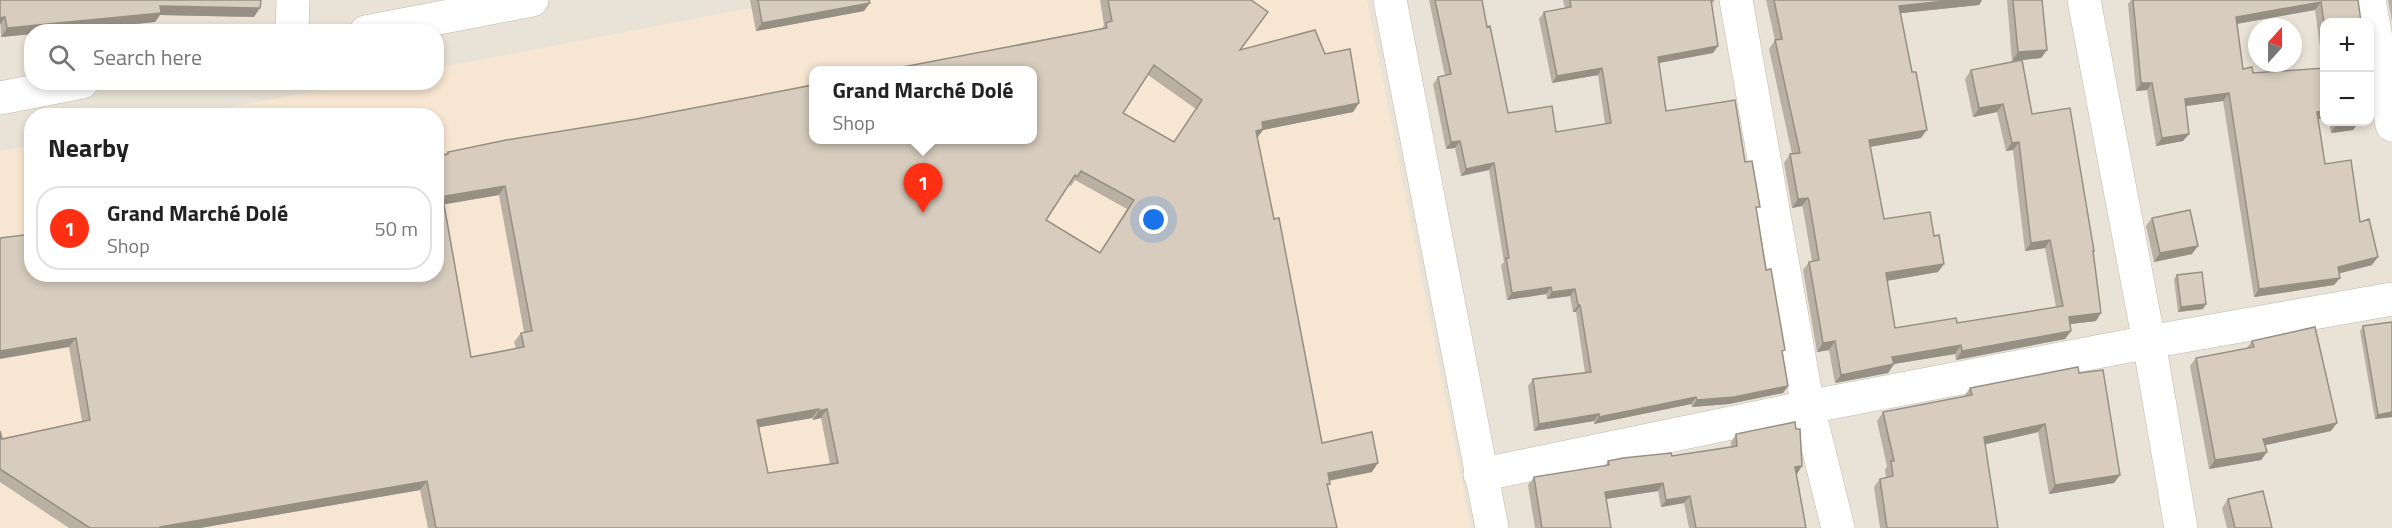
<!DOCTYPE html>
<meta charset="utf-8">
<style>
body{margin:0;font-family:"Titillium Web",sans-serif;background:#f2f2f2;color:#222}
.controls{position:absolute;right:18px;top:18px;display:grid;overflow:hidden;border-radius:12px;box-shadow:0 3px 9px #0003}
.controls button{width:54px;height:54px;display:grid;place-items:center;padding:0;border:0;border-bottom:2px solid #e0e0e0;background:#fff;color:#222;font:30px sans-serif}
.compass{position:absolute;left:2248px;top:18px;width:54px;height:54px;border-radius:50%;background:#fff;box-shadow:0 3px 9px #0003;rotate:21deg}
.you{position:absolute;left:1154px;top:220px;width:21px;height:21px;margin:-15px;border:4px solid #fff;border-radius:50%;background:#1a73e8;box-shadow:0 0 0 9px #1a73e833}
.badge{display:grid;place-items:center;width:39px;height:39px;border-radius:50%;background:#ff2f14;color:#fff;font-size:20px;font-weight:700}
.pin{position:absolute;translate:-50% -50px;filter:drop-shadow(0 2px 3px #0008)}
.pin::after{content:'';position:absolute;top:32px;width:21px;height:18px;background:inherit;clip-path:polygon(0 0,100% 0,50% 100%)}
.popup{position:absolute;left:809px;top:66px;width:228px;height:78px;box-sizing:border-box;display:grid;place-content:center;border-radius:12px;background:#fff;filter:drop-shadow(0 2px 4px #0005);font-size:20px;white-space:nowrap;color:#767676}
.popup b{font-size:22px;color:#222}
.popup::after{content:'';position:absolute;left:50%;top:100%;margin-left:-12px;border:12px solid transparent;border-top-color:#fff}
.list{margin:0;padding:0;list-style:none}
h2{display:flex;justify-content:space-between;align-items:center;height:78px;margin:0;padding:0 24px;font-size:26px}
h2 small{font-size:20px;font-weight:400;color:#767676}
.list li{display:grid;grid-template-columns:39px 1fr auto;gap:18px;align-items:center;box-sizing:border-box;height:84px;margin:0 12px 12px;padding:0 12px;border:2px solid #e0e0e0;border-radius:24px}
.list b{display:block;font-size:22px;white-space:nowrap}
.list p{margin:0;font-size:20px;white-space:nowrap;color:#767676}
.list em{font-size:20px;font-style:normal;color:#767676}
.icon{flex:none;width:33px;height:33px;fill:none;stroke:currentColor;stroke-width:2;stroke-linecap:round;stroke-linejoin:round}
.map{position:relative;flex:none;width:2392px;height:528px;overflow:hidden}
.search{position:absolute;background:#fff;box-shadow:0 3px 9px #0003;left:24px;top:24px;width:420px;height:66px;display:flex;align-items:center;gap:15px;box-sizing:border-box;padding:0 21px;border-radius:24px;color:#767676;font-size:22px}
.panel{position:absolute;background:#fff;box-shadow:0 3px 9px #0003;left:24px;top:108px;width:420px;height:174px;border-radius:24px}
.map>svg:first-child{display:block}
.residential{fill:#e9e2d6;fill-rule:evenodd}
.commercial{fill:#f7e6d2;fill-rule:evenodd}
.lines{fill:none;stroke-linecap:round;stroke-linejoin:round}
.minor-casing{stroke:#c1b8aa;stroke-width:34}
.minor{stroke:#fff;stroke-width:33}
.wall{fill:#b9afa3;fill-rule:evenodd}
.shaded-wall{fill:#968f84}
.building{fill:#d7ccbd;stroke:#968f84;stroke-width:1.5;fill-rule:evenodd}
</style>
<div class="map">
<svg width="2392" height="528" viewBox="0 0 2392 528">
<rect width="100%" height="100%" fill="#f5f0e8"/>
<path class="residential" d="M 0,0 L 2392,0 L 2392,528 L 0,528 ZM 2324,22 L 2370,22 L 2370,122 L 2324,122 ZM 2257,27 L 2293,27 L 2293,63 L 2257,63 ZM 32,32 L 436,32 L 436,82 L 32,82 ZM 814,70 L 1032,70 L 1032,140 L 814,140 ZM 32,116 L 436,116 L 436,274 L 32,274 Z"/>
<path class="commercial" d="M 792,0 L 1367,0 L 1471,528 L 0,528 L 0,151 L 31,145 L 32,274 L 436,274 L 436,116 L 187,115 L 360,83 L 436,82 L 437,68 ZM 814,70 L 1032,70 L 1032,140 L 814,140 Z"/>
<g class="lines">
<g class="minor-casing">
<path id="minor" d="M 1390,0 L 1492,528
M 1736,0 L 1808,407 L 1838,528
M 2084,0 L 2149,342 L 2181,528
M 2369,0 L 2392,125
M 292,32 L 293,0
M 366,32 L 532,0
M 0,98 L 82,82
M 1480,475 L 1808,407 L 2149,342 L 2392,299"/>
</g>
<use href="#minor" class="minor"/>
</g>
<path class="wall" d="M 0,0 L 254,17 L 160,15 L 155,22 L 56,32 L 32,32 L 32,34 L 1,37 Z
M 750,0 L 869,0 L 864,11 L 756,31 Z
M 1100,0 L 1251,0 L 1240,50 L 1325,54 L 1359,103 L 1353,112 L 1263,130 L 1257,138 L 1274,219 L 1322,443 L 1372,472 L 1329,481 L 1330,484 L 1328,486 L 1337,528 L 428,528 L 420,490 L 200,528 L 69,528 L 0,482 L 0,431 L 2,439 L 82,421 L 69,347 L 32,274 L 446,154 L 448,152 L 636,119 L 1102,28 L 1104,25 ZM 1148,75 L 1196,109 L 1174,142 L 1123,113 ZM 1075,180 L 1127,209 L 1100,252 L 1046,220 L 1069,185 L 1071,186 ZM 499,195 L 524,332 L 521,333 L 514,342 L 516,348 L 471,357 L 444,204 ZM 812,418 L 813,420 L 821,418 L 830,464 L 768,473 L 759,427 Z
M 1429,0 L 1482,0 L 1487,27 L 1508,113 L 1556,132 L 1605,124 L 1598,75 L 1552,83 L 1539,19 L 1544,12 L 1565,8 L 1563,0 L 1715,0 L 1711,5 L 1718,46 L 1713,53 L 1659,63 L 1666,111 L 1745,162 L 1757,211 L 1766,270 L 1788,386 L 1783,393 L 1729,404 L 1692,407 L 1691,404 L 1594,424 L 1594,421 L 1534,431 L 1528,386 L 1533,379 L 1585,373 L 1576,312 L 1573,312 L 1570,296 L 1547,299 L 1546,294 L 1507,300 L 1501,265 L 1504,262 L 1489,170 L 1461,176 L 1455,148 L 1446,149 L 1433,84 L 1438,77 L 1445,76 Z
M 1766,0 L 1982,0 L 1979,5 L 1900,13 L 1921,138 L 1870,147 L 1884,219 L 1934,236 L 1944,264 L 1938,272 L 1887,281 L 1895,328 L 1957,323 L 2056,307 L 2045,248 L 2025,251 L 2013,150 L 2006,151 L 1997,112 L 1973,117 L 1965,79 L 1971,70 L 2032,114 L 2093,253 L 2096,321 L 2070,324 L 2071,331 L 2065,339 L 1956,360 L 1955,354 L 1894,364 L 1888,373 L 1835,383 L 1829,350 L 1817,352 L 1803,270 L 1809,262 L 1812,261 L 1803,209 L 1802,206 L 1792,208 L 1784,163 L 1790,154 L 1792,154 L 1769,49 L 1775,40 Z
M 2007,0 L 2042,0 L 2047,50 L 2041,58 L 2012,61 Z
M 2131,0 L 2358,0 L 2325,22 L 2325,119 L 2318,119 L 2325,164 L 2360,222 L 2372,265 L 2339,273 L 2340,278 L 2334,285 L 2254,297 L 2223,101 L 2185,106 L 2189,134 L 2183,141 L 2156,146 L 2147,90 L 2136,91 L 2128,4 ZM 2315,10 L 2323,68 L 2253,73 L 2243,69 L 2237,24 Z
M 2388,0 L 2392,0 L 2392,22 Z
M 2329,122 L 2359,122 L 2353,130 L 2331,133 Z
M 2152,218 L 2192,254 L 2154,262 L 2146,226 Z
M 2177,275 L 2203,309 L 2178,312 L 2174,279 Z
M 2392,322 L 2392,417 L 2375,419 L 2360,331 L 2363,326 Z
M 2252,341 L 2331,431 L 2265,445 L 2267,452 L 2261,460 L 2209,469 L 2190,366 L 2196,358 L 2247,348 Z
M 2079,373 L 2120,475 L 2114,483 L 2049,494 L 2038,432 L 1985,444 L 1998,528 L 1880,528 L 1874,487 L 1880,479 L 1886,478 L 1885,470 L 1887,466 L 1877,421 L 1883,412 L 1964,396 L 1970,388 Z
M 1736,434 L 1797,474 L 1796,474 L 1806,528 L 1689,528 L 1684,503 L 1661,507 L 1658,491 L 1606,499 L 1611,528 L 1535,528 L 1528,485 L 1534,477 L 1605,466 L 1608,461 L 1672,456 L 1731,447 L 1731,442 Z
M 2228,499 L 2272,528 L 2227,528 L 2222,508 Z"/>
<path class="shaded-wall" d="M 1955,0 L 1982,0 L 1979,5 L 1893,14 L 1899,6 Z
M 2321,2 L 2315,10 L 2230,25 L 2236,17 Z
M 870,3 L 864,11 L 756,31 L 762,23 Z
M 160,6 L 260,8 L 254,17 L 160,15 L 155,22 L 56,32 L 32,32 L 32,34 L 1,37 L 7,28 Z
M 5,17 L 0,25 L 0,18 Z
M 1718,46 L 1713,53 L 1653,64 L 1658,57 Z
M 2047,50 L 2041,58 L 2012,61 L 2018,52 Z
M 1602,68 L 1598,75 L 1552,83 L 1557,76 Z
M 2141,83 L 2152,83 L 2147,90 L 2136,91 Z
M 2229,93 L 2223,101 L 2179,107 L 2185,99 Z
M 1359,103 L 1353,112 L 1263,130 L 1257,138 L 1249,140 L 1262,122 Z
M 2003,104 L 1997,112 L 1973,117 L 1979,108 Z
M 2325,111 L 2325,119 L 2312,119 L 2317,112 Z
M 2359,122 L 2353,130 L 2331,133 L 2336,125 Z
M 1927,130 L 1921,138 L 1863,148 L 1869,140 Z
M 2189,134 L 2183,141 L 2156,146 L 2162,138 Z
M 1460,141 L 1455,148 L 1446,149 L 1451,142 Z
M 2019,142 L 2013,150 L 2006,151 L 2012,143 Z
M 1494,163 L 1489,170 L 1461,176 L 1466,169 Z
M 505,186 L 499,195 L 441,205 L 437,208 L 445,196 Z
M 1808,198 L 1802,206 L 1792,208 L 1798,199 Z
M 2050,240 L 2045,248 L 2025,251 L 2031,243 Z
M 2198,246 L 2192,254 L 2154,262 L 2160,253 Z
M 2378,257 L 2372,265 L 2333,275 L 2338,267 Z
M 1944,264 L 1938,272 L 1880,282 L 1886,273 Z
M 2340,278 L 2334,285 L 2254,297 L 2259,289 Z
M 1551,287 L 1546,294 L 1507,300 L 1512,293 Z
M 1575,289 L 1570,296 L 1547,299 L 1552,292 Z
M 2206,304 L 2203,309 L 2178,312 L 2181,307 Z
M 1578,305 L 1580,305 L 1576,312 L 1573,312 Z
M 2101,313 L 2096,321 L 2063,325 L 2069,317 Z
M 2071,331 L 2065,339 L 1956,360 L 1962,351 Z
M 76,338 L 69,347 L 0,359 L 0,351 Z
M 1835,341 L 1829,350 L 1817,352 L 1823,343 Z
M 1961,345 L 1955,354 L 1887,365 L 1892,357 Z
M 1894,364 L 1888,373 L 1835,383 L 1841,375 Z
M 1788,386 L 1783,393 L 1729,404 L 1692,407 L 1697,400 Z
M 1696,397 L 1691,404 L 1594,424 L 1599,417 Z
M 819,409 L 812,418 L 750,429 L 757,420 Z
M 827,409 L 821,418 L 813,420 L 819,411 Z
M 2392,412 L 2392,417 L 2375,419 L 2378,415 Z
M 1599,414 L 1594,421 L 1534,431 L 1539,424 Z
M 2337,423 L 2331,431 L 2257,447 L 2263,439 Z
M 2045,424 L 2038,432 L 1978,446 L 1984,437 Z
M 2267,452 L 2261,460 L 2209,469 L 2215,460 Z
M 1378,463 L 1372,472 L 1321,482 L 1328,473 Z
M 1802,466 L 1797,474 L 1790,475 L 1795,467 Z
M 2120,475 L 2114,483 L 2049,494 L 2055,485 Z
M 427,481 L 420,490 L 200,528 L 159,528 L 160,527 Z
M 1663,483 L 1658,491 L 1599,500 L 1605,492 Z
M 1690,496 L 1684,503 L 1661,507 L 1666,500 Z"/>
<path class="building" d="M 0,0 L 261,0 L 260,8 L 160,6 L 161,13 L 7,28 L 5,17 L 0,18 Z
M 758,0 L 869,0 L 870,3 L 762,23 Z
M 1108,0 L 1251,0 L 1268,12 L 1240,50 L 1315,30 L 1325,54 L 1350,49 L 1359,103 L 1262,122 L 1263,129 L 1256,131 L 1274,219 L 1279,218 L 1322,443 L 1372,432 L 1378,463 L 1328,473 L 1330,484 L 1327,484 L 1337,528 L 436,528 L 427,481 L 160,527 L 159,528 L 90,528 L 0,469 L 0,431 L 2,439 L 90,420 L 76,338 L 0,351 L 0,238 L 32,234 L 32,274 L 436,274 L 436,156 L 448,154 L 448,152 L 506,140 L 636,119 L 813,85 L 813,140 L 1032,140 L 1032,70 L 887,70 L 1107,28 L 1106,23 L 1112,21 ZM 1154,65 L 1202,100 L 1174,142 L 1123,113 ZM 1081,171 L 1134,200 L 1100,253 L 1046,220 L 1075,175 L 1077,177 ZM 505,186 L 532,331 L 521,333 L 524,347 L 471,357 L 443,199 L 446,199 L 445,196 ZM 819,409 L 819,411 L 827,409 L 838,463 L 768,473 L 757,420 Z
M 1435,0 L 1482,0 L 1487,27 L 1490,26 L 1508,113 L 1552,106 L 1556,132 L 1611,123 L 1602,68 L 1557,76 L 1544,12 L 1571,7 L 1570,0 L 1713,0 L 1711,0 L 1718,46 L 1658,57 L 1666,111 L 1735,100 L 1745,162 L 1752,161 L 1760,207 L 1756,207 L 1766,270 L 1771,269 L 1785,350 L 1782,351 L 1788,386 L 1734,397 L 1697,400 L 1696,397 L 1599,417 L 1599,414 L 1539,424 L 1533,379 L 1591,372 L 1580,305 L 1578,305 L 1575,289 L 1552,292 L 1551,287 L 1512,293 L 1506,258 L 1509,258 L 1494,163 L 1466,169 L 1460,141 L 1451,142 L 1438,77 L 1451,74 Z
M 1774,0 L 1955,0 L 1899,6 L 1912,72 L 1916,72 L 1927,130 L 1869,140 L 1884,219 L 1930,212 L 1934,236 L 1939,235 L 1944,264 L 1886,273 L 1895,328 L 1956,318 L 1957,323 L 2063,306 L 2050,240 L 2031,243 L 2019,142 L 2012,143 L 2003,104 L 1979,108 L 1971,70 L 2022,60 L 2032,114 L 2070,108 L 2094,251 L 2093,251 L 2101,313 L 2069,317 L 2071,331 L 1962,351 L 1961,345 L 1892,357 L 1894,364 L 1841,375 L 1835,341 L 1823,343 L 1809,262 L 1819,260 L 1809,201 L 1808,198 L 1798,199 L 1790,154 L 1800,153 L 1775,40 L 1782,39 Z
M 2013,0 L 2042,0 L 2047,50 L 2018,52 Z
M 2133,0 L 2358,0 L 2361,22 L 2325,22 L 2325,30 L 2321,2 L 2236,17 L 2243,69 L 2252,67 L 2253,73 L 2325,68 L 2325,111 L 2317,112 L 2325,164 L 2351,160 L 2360,222 L 2369,219 L 2378,257 L 2338,267 L 2340,278 L 2259,289 L 2229,93 L 2185,99 L 2189,134 L 2162,138 L 2152,83 L 2141,83 Z
M 2336,122 L 2359,122 L 2336,125 Z
M 2190,210 L 2198,246 L 2160,253 L 2152,218 Z
M 2202,272 L 2206,304 L 2181,307 L 2177,275 Z
M 2392,322 L 2392,412 L 2378,415 L 2363,326 Z
M 2315,327 L 2337,423 L 2263,439 L 2267,452 L 2215,460 L 2196,358 L 2254,347 L 2252,341 Z
M 2078,367 L 2079,373 L 2103,370 L 2120,475 L 2055,485 L 2045,424 L 1984,437 L 1998,528 L 1887,528 L 1880,479 L 1893,476 L 1891,461 L 1894,461 L 1883,412 L 1972,395 L 1970,388 Z
M 1795,422 L 1796,429 L 1800,429 L 1802,466 L 1795,467 L 1806,528 L 1696,528 L 1690,496 L 1666,500 L 1663,483 L 1605,492 L 1611,528 L 1542,528 L 1534,477 L 1609,465 L 1608,461 L 1623,458 L 1671,453 L 1672,456 L 1737,446 L 1736,434 Z
M 2263,491 L 2272,528 L 2235,528 L 2228,499 Z"/>
</svg>
<div class="controls">
<button>+</button>
<button>−</button>
</div>
<svg class="compass" viewBox="-18 -18 36 36"><path d="M0-13l5 13h-10z" fill="#e53935"/><path d="M0 13l5-13h-10z" fill="#767676"/></svg>
<div class="you"></div>
<div class="pin badge" style="left:923px;top:213px">1</div>
<div class="popup"><b>Grand Marché Dolé</b>Shop</div>
<div class="search"><svg class="icon" aria-label="search" viewBox="0 0 24 24"><circle cx="10" cy="10" r="6"/><path d="M15 15l6 6"/></svg>Search here</div>
<section class="panel">
<h2>Nearby<small></small></h2>
<ul class="list">
<li><span class="badge">1</span><div><b>Grand Marché Dolé</b><p>Shop</p></div><em>50 m</em></li>
</ul>
</section>
</div>
